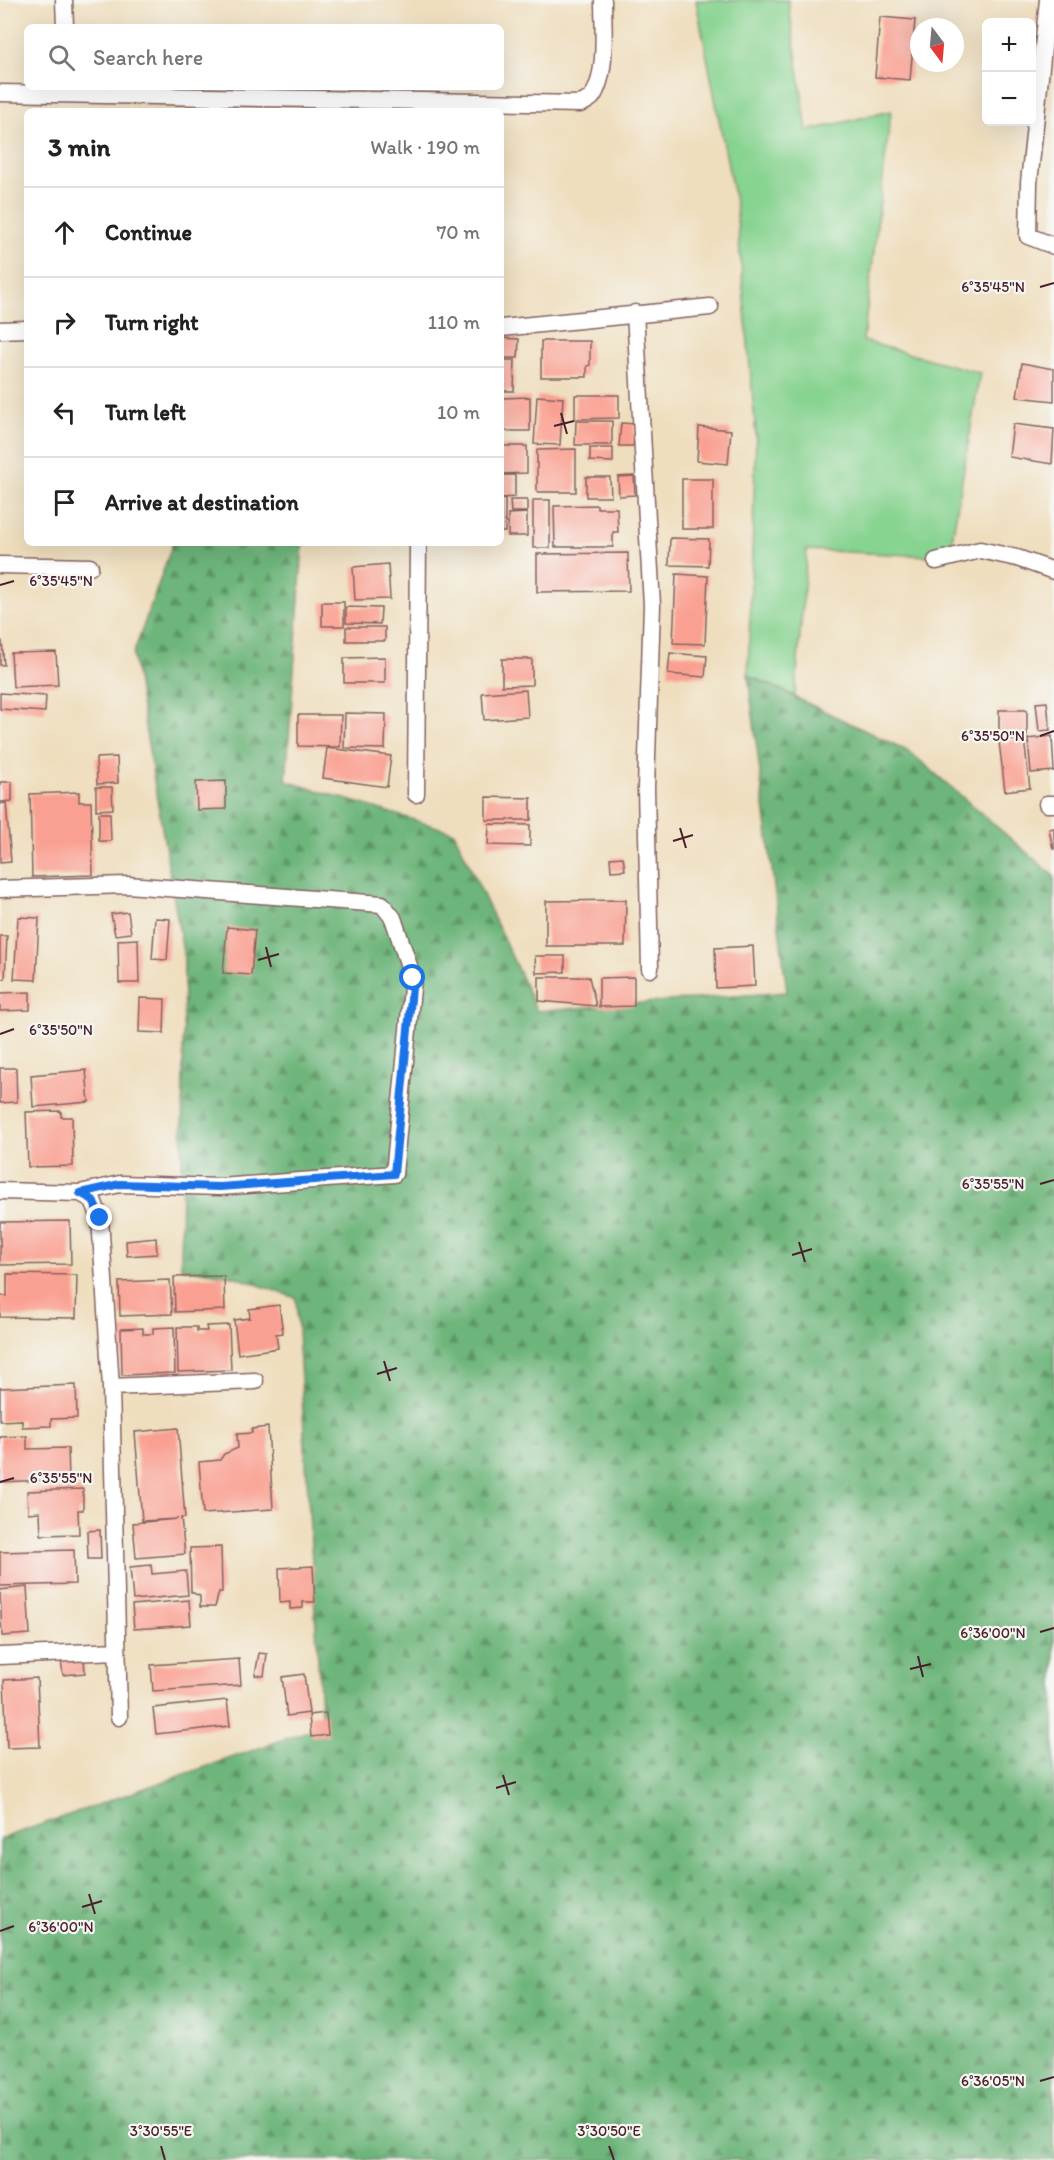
<!DOCTYPE html>
<meta charset="utf-8">
<style>
body{margin:0;font-family:Itim,sans-serif;background:#f2f2f2;color:#222}
.controls{position:absolute;right:18px;top:18px;display:grid;overflow:hidden;border-radius:9px;box-shadow:0 6px 24px #0002}
.controls button{width:54px;height:54px;display:grid;place-items:center;padding:0;border:0;border-bottom:2px solid #e0e0e0;background:#fff;color:#222;font:30px sans-serif}
.compass{position:absolute;left:910px;top:18px;width:54px;height:54px;border-radius:50%;background:#fff;box-shadow:0 6px 24px #0002;rotate:164deg}
.stop{position:absolute;width:18px;height:18px;margin:-14px;border:4px solid #1a73e8;border-radius:50%;background:#fff}
.stop.end{background:#1a73e8;border-color:#fff;box-shadow:0 2px 6px #0008}
.list{margin:0;padding:0;list-style:none}
h2{display:flex;justify-content:space-between;align-items:center;height:78px;margin:0;padding:0 24px;font-size:26px}
h2 small{font-size:20px;font-weight:400;color:#767676}
.list li{display:grid;grid-template-columns:39px 1fr auto;gap:18px;align-items:center;box-sizing:border-box;height:90px;padding:0 24px;border-top:2px solid #e0e0e0}
.list b{display:block;font-size:22px;white-space:nowrap}
.list em{font-size:20px;font-style:normal;color:#767676}
.icon{flex:none;width:33px;height:33px;fill:none;stroke:currentColor;stroke-width:2;stroke-linecap:round;stroke-linejoin:round}
.map{position:relative;flex:none;width:1054px;height:2160px;overflow:hidden}
.search{position:absolute;background:#fff;box-shadow:0 6px 24px #0002;left:24px;top:24px;width:480px;height:66px;display:flex;align-items:center;gap:15px;box-sizing:border-box;padding:0 21px;border-radius:9px;color:#767676;font-size:22px}
.panel{position:absolute;background:#fff;box-shadow:0 6px 24px #0002;left:24px;top:108px;width:480px;height:438px;border-radius:9px}
.map>svg:first-child{display:block}
.green{fill:#87d390;stroke:#68795e;stroke-width:1.5}
.forest{fill:url(#forest-firs);stroke:#5c6a52;stroke-width:1.5}
.building{fill:#faa092}
.lines{fill:none;stroke-linecap:round;stroke-linejoin:round}
.minor-casing{stroke:#84625e;stroke-width:19}
.minor{stroke:#fff;stroke-width:16}
.route{stroke:#1a73e8;stroke-width:8}
.ticks{fill:none;stroke:#4a1f2b;stroke-width:2}
.ticks-label{font-size:15px;text-anchor:middle;fill:#4a1f2b;stroke:#f6f6f2;stroke-width:4.5;stroke-linejoin:round;paint-order:stroke}
</style>
<div class="map">
<svg width="1054" height="2160" viewBox="0 0 1054 2160">
<defs>
<pattern id="forest-firs" width="22" height="20" patternUnits="userSpaceOnUse" patternTransform="scale(1.5)"><rect width="22" height="20" fill="#6db57a"/><path d="M5 1l3.5 6h-7zM16 11l3.5 6h-7z" fill="#5c9364"/></pattern>
</defs>
<rect width="100%" height="100%" fill="#f6f6f2"/>
<filter id="ink" filterUnits="userSpaceOnUse"><feTurbulence type="fractalNoise" baseFrequency=".0167" numOctaves="2"/><feDisplacementMap in="SourceGraphic" scale="12" xChannelSelector="R" yChannelSelector="G"/><feConvolveMatrix kernelMatrix="1 2 1 2 8 2 1 2 1" color-interpolation-filters="sRGB"/></filter>
<filter id="wash" filterUnits="userSpaceOnUse"><feTurbulence type="fractalNoise" baseFrequency=".008" numOctaves="4" result="noise"/><feDisplacementMap in="SourceGraphic" scale="24" xChannelSelector="R" yChannelSelector="G"/><feGaussianBlur stdDeviation="1.35" result="paint"/><feColorMatrix in="noise" values="0 0 0 0 0 0 0 0 0 0 0 0 0 0 0 0 0 1.4 0 .05"/><feComposite in="paint" operator="in"/></filter>
<g filter="url(#wash)">
<rect width="100%" height="100%" fill="#efdebe"/>
<path class="green" d="M 696,0 L 788,0 L 807,131 L 891,111 L 863,341 L 980,373 L 949,557 L 807,550 L 795,696 L 748,675 L 756,435 L 736,207 Z"/>
<path class="forest" d="M 173,543 L 303,543 L 286,781 L 454,832 L 537,1011 L 787,992 L 748,675 L 910,752 L 1054,876 L 1054,2160 L 0,2160 L 0,1839 L 322,1726 L 296,1298 L 233,1276 L 181,1268 L 184,959 L 133,655 Z"/>
<g id="blocks">
<path class="building" d="M 880,17 L 915,20 L 910,80 L 875,77 Z
M 501,338 L 519,339 L 518,358 L 501,358 Z
M 541,341 L 590,341 L 590,365 L 587,366 L 587,377 L 541,377 Z
M 501,360 L 515,360 L 514,391 L 501,391 Z
M 1022,363 L 1054,369 L 1054,401 L 1017,397 Z
M 575,395 L 619,395 L 619,418 L 575,419 Z
M 537,396 L 563,398 L 560,445 L 534,444 Z
M 530,397 L 530,431 L 501,431 L 501,398 Z
M 576,421 L 612,421 L 612,445 L 575,445 Z
M 621,423 L 635,424 L 633,446 L 619,446 Z
M 1013,424 L 1054,429 L 1052,464 L 1009,457 Z
M 699,427 L 731,430 L 728,464 L 697,461 Z
M 501,446 L 527,446 L 527,473 L 501,474 Z
M 590,448 L 613,448 L 613,462 L 590,461 Z
M 576,449 L 576,492 L 537,492 L 537,450 Z
M 501,475 L 515,475 L 515,497 L 501,498 Z
M 634,476 L 635,495 L 619,496 L 618,477 Z
M 586,477 L 610,477 L 611,497 L 586,497 Z
M 682,479 L 713,479 L 713,529 L 682,529 Z
M 501,499 L 505,499 L 505,532 L 501,532 Z
M 510,500 L 527,500 L 527,512 L 511,512 Z
M 533,500 L 550,500 L 550,548 L 533,548 Z
M 597,505 L 597,508 L 617,508 L 618,532 L 613,532 L 613,547 L 555,547 L 554,506 Z
M 527,513 L 527,536 L 508,536 L 508,514 Z
M 670,538 L 709,539 L 708,566 L 669,565 Z
M 628,553 L 629,591 L 537,592 L 537,554 Z
M 388,564 L 390,599 L 355,600 L 353,567 Z
M 676,574 L 708,576 L 705,644 L 673,643 Z
M 322,602 L 344,602 L 344,626 L 322,626 Z
M 346,607 L 381,608 L 380,624 L 346,623 Z
M 346,627 L 385,627 L 385,641 L 346,641 Z
M 0,641 L 2,641 L 4,665 L 0,665 Z
M 56,652 L 58,685 L 13,687 L 11,653 Z
M 670,653 L 707,656 L 705,677 L 668,674 Z
M 385,657 L 385,683 L 344,683 L 344,658 Z
M 502,659 L 532,659 L 532,685 L 502,686 Z
M 526,690 L 528,717 L 484,720 L 482,693 Z
M 0,693 L 46,696 L 45,712 L 0,709 Z
M 1047,702 L 1050,730 L 1039,731 L 1036,703 Z
M 999,710 L 1027,710 L 1027,735 L 999,736 Z
M 345,713 L 386,714 L 385,749 L 344,748 Z
M 298,715 L 341,715 L 340,747 L 298,746 Z
M 1052,736 L 1054,771 L 1031,773 L 1028,739 Z
M 1024,739 L 1030,788 L 1005,791 L 999,742 Z
M 327,748 L 391,756 L 387,787 L 323,778 Z
M 117,757 L 118,783 L 97,784 L 96,758 Z
M 226,781 L 226,809 L 197,810 L 196,782 Z
M 0,782 L 12,782 L 12,801 L 0,802 Z
M 96,787 L 112,787 L 113,809 L 96,810 Z
M 79,792 L 79,802 L 91,802 L 93,875 L 32,877 L 30,794 Z
M 486,797 L 531,798 L 531,820 L 486,820 Z
M 6,803 L 11,862 L 0,863 L 0,804 Z
M 99,813 L 110,813 L 111,841 L 99,841 Z
M 489,824 L 530,825 L 530,846 L 488,845 Z
M 1054,828 L 1054,849 L 1053,849 L 1049,829 Z
M 623,857 L 625,870 L 611,871 L 610,858 Z
M 626,900 L 625,946 L 546,946 L 546,901 Z
M 128,912 L 131,933 L 115,935 L 111,914 Z
M 18,917 L 39,918 L 36,980 L 14,979 Z
M 155,918 L 170,919 L 167,960 L 152,959 Z
M 227,927 L 255,930 L 251,975 L 223,973 Z
M 0,936 L 7,936 L 5,979 L 0,979 Z
M 138,939 L 139,983 L 119,983 L 118,940 Z
M 753,946 L 755,986 L 716,988 L 715,948 Z
M 535,956 L 565,956 L 565,972 L 536,973 Z
M 539,977 L 589,977 L 596,1006 L 539,1001 Z
M 634,977 L 634,1006 L 599,1007 L 599,978 Z
M 30,992 L 30,1010 L 0,1011 L 0,993 Z
M 140,998 L 165,999 L 164,1033 L 139,1032 Z
M 0,1068 L 16,1068 L 17,1102 L 0,1103 Z
M 86,1070 L 89,1102 L 33,1107 L 31,1075 Z
M 61,1111 L 61,1117 L 72,1117 L 73,1166 L 28,1167 L 26,1112 Z
M 70,1221 L 71,1264 L 0,1265 L 0,1222 Z
M 156,1238 L 157,1254 L 127,1256 L 126,1241 Z
M 7,1274 L 77,1275 L 76,1318 L 0,1317 L 0,1296 L 7,1296 Z
M 224,1276 L 225,1310 L 175,1312 L 174,1277 Z
M 170,1280 L 172,1314 L 120,1316 L 119,1282 Z
M 279,1305 L 283,1333 L 276,1334 L 278,1348 L 238,1354 L 234,1320 L 250,1318 L 249,1309 Z
M 229,1325 L 231,1370 L 178,1372 L 177,1327 L 197,1327 L 197,1331 L 207,1331 L 206,1326 Z
M 174,1327 L 175,1373 L 122,1375 L 121,1329 L 143,1328 L 143,1334 L 153,1334 L 153,1328 Z
M 76,1385 L 77,1418 L 51,1419 L 51,1426 L 22,1427 L 22,1420 L 0,1421 L 0,1388 Z
M 268,1427 L 273,1509 L 203,1514 L 199,1462 L 220,1460 L 224,1454 L 238,1448 L 237,1434 L 252,1433 L 252,1429 Z
M 178,1428 L 185,1518 L 181,1518 L 185,1554 L 136,1558 L 133,1523 L 178,1519 L 142,1521 L 135,1432 Z
M 27,1436 L 27,1449 L 68,1448 L 69,1479 L 0,1482 L 0,1437 Z
M 83,1489 L 83,1510 L 78,1510 L 79,1534 L 41,1535 L 40,1512 L 28,1513 L 27,1491 Z
M 100,1530 L 101,1559 L 88,1559 L 87,1531 Z
M 221,1547 L 222,1592 L 219,1592 L 215,1607 L 200,1607 L 200,1596 L 191,1592 L 190,1548 Z
M 74,1550 L 75,1584 L 0,1586 L 0,1552 Z
M 151,1565 L 152,1574 L 186,1571 L 188,1595 L 133,1600 L 130,1567 Z
M 313,1566 L 315,1602 L 303,1602 L 303,1608 L 290,1609 L 290,1602 L 280,1603 L 279,1568 Z
M 27,1587 L 30,1634 L 2,1636 L 0,1590 Z
M 189,1600 L 191,1625 L 134,1629 L 132,1605 Z
M 259,1653 L 267,1654 L 264,1676 L 255,1675 Z
M 84,1658 L 85,1673 L 63,1675 L 61,1660 Z
M 239,1659 L 241,1685 L 153,1691 L 151,1665 Z
M 304,1674 L 309,1713 L 287,1716 L 282,1677 Z
M 37,1678 L 40,1747 L 7,1748 L 4,1680 Z
M 227,1700 L 230,1726 L 156,1734 L 153,1708 Z
M 326,1713 L 328,1735 L 311,1737 L 309,1715 Z"/>
</g>
</g>
<g filter="url(#ink)">
<use href="#blocks" fill-opacity="0" stroke="#84625e" stroke-width="1.5"/>
<g class="lines">
<g class="minor-casing">
<path id="minor" d="M 64,0 L 65,27
M 1048,0 L 1029,183 L 1028,236 L 1054,246
M 0,93 L 580,104 C 585,102 589,100 592,97 C 608,74 603,27 603,0
M 635,313 L 652,605 L 646,788 L 650,969
M 501,328 L 710,307
M 0,330 L 27,329
M 936,561 L 980,550 L 1017,558 L 1054,571
M 0,565 L 90,567
M 416,794 L 418,543
M 1047,804 L 1054,804
M 0,889 L 127,885 L 382,904 L 393,918 L 413,978 L 394,1174 L 220,1187 L 120,1184 L 80,1193
M 0,1191 L 80,1193 L 93,1200 L 100,1218 L 111,1387 L 119,1717
M 111,1387 L 255,1381
M 0,1656 L 117,1651"/>
</g>
<use href="#minor" class="minor"/>
</g>
</g>
<g class="lines" filter="url(#ink)">
<path class="route" d="M 100,1218 L 93,1200 L 80,1193 L 120,1184 L 220,1187 L 394,1174 L 413,978"/>
</g>
<path class="ticks" d="M 1040,287 L 1054,283M 561,413 L 567,434M 554,426 L 574,421M 0,585 L 14,581M 1040,736 L 1054,731M 680,828 L 686,848M 673,841 L 693,835M 266,947 L 271,967M 258,960 L 279,954M 0,1034 L 14,1029M 1040,1184 L 1054,1180M 799,1242 L 805,1262M 792,1255 L 812,1249M 384,1361 L 390,1381M 377,1374 L 397,1368M 0,1482 L 14,1478M 1040,1632 L 1054,1628M 918,1656 L 923,1677M 910,1669 L 931,1664M 503,1775 L 509,1795M 496,1788 L 516,1782M 89,1894 L 95,1914M 82,1907 L 102,1901M 0,1931 L 14,1926M 1040,2081 L 1054,2077M 161,2146 L 165,2160M 609,2146 L 614,2160"/>
<g class="ticks-label">
<text x="993" y="292">6°35'45"N</text>
<text x="61" y="586">6°35'45"N</text>
<text x="993" y="741">6°35'50"N</text>
<text x="61" y="1035">6°35'50"N</text>
<text x="993" y="1189">6°35'55"N</text>
<text x="61" y="1483">6°35'55"N</text>
<text x="993" y="1638">6°36'00"N</text>
<text x="61" y="1932">6°36'00"N</text>
<text x="993" y="2086">6°36'05"N</text>
<text x="161" y="2136">3°30'55"E</text>
<text x="609" y="2136">3°30'50"E</text>
</g>
</svg>
<div class="controls">
<button>+</button>
<button>−</button>
</div>
<svg class="compass" viewBox="-18 -18 36 36"><path d="M0-13l5 13h-10z" fill="#e53935"/><path d="M0 13l5-13h-10z" fill="#767676"/></svg>
<div class="stop" style="left:413px;top:978px"></div>
<div class="stop end" style="left:100px;top:1218px"></div>
<div class="search"><svg class="icon" aria-label="search" viewBox="0 0 24 24"><circle cx="10" cy="10" r="6"/><path d="M15 15l6 6"/></svg>Search here</div>
<section class="panel">
<h2>3 min<small>Walk · 190 m</small></h2>
<ul class="list">
<li><svg class="icon" aria-label="ahead" viewBox="0 0 24 24"><path d="M12 20V5M6 11l6-6 6 6"/></svg><div><b>Continue</b></div><em>70 m</em></li>
<li><svg class="icon" aria-label="right" viewBox="0 0 24 24"><path d="M7 20v-9h11M14 6l5 5-5 5"/></svg><div><b>Turn right</b></div><em>110 m</em></li>
<li><svg class="icon" aria-label="left" viewBox="0 0 24 24"><path d="M17 20v-9H6M10 6l-5 5 5 5"/></svg><div><b>Turn left</b></div><em>10 m</em></li>
<li><svg class="icon" aria-label="arrive" viewBox="0 0 24 24"><path d="M6 21V4h12l-3 4 3 4H6"/></svg><div><b>Arrive at destination</b></div></li>
</ul>
</section>
</div>
